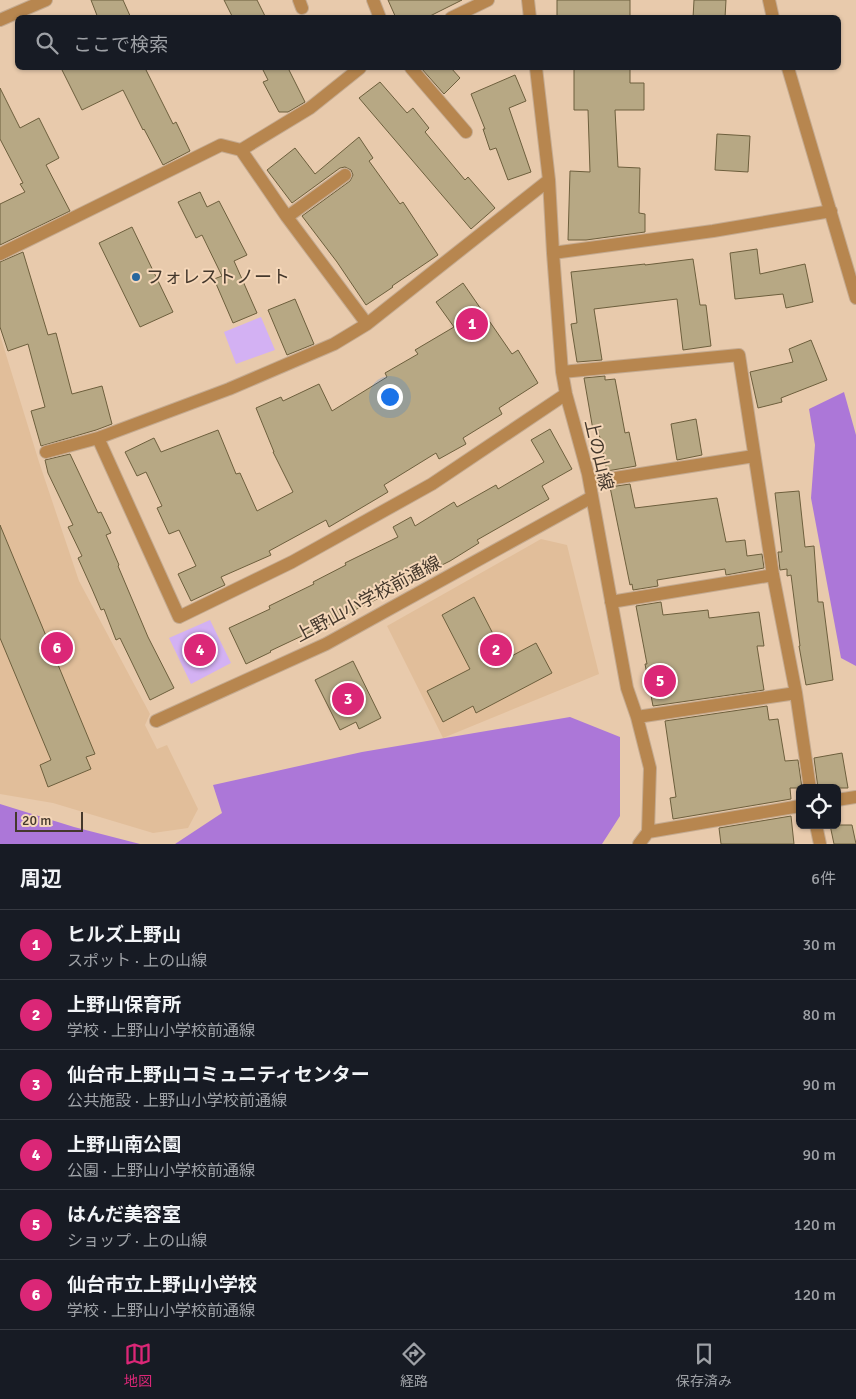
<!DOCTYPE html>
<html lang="ja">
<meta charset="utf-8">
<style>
body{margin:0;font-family:Signika,"Noto Sans JP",sans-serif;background:#20242c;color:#f1f3f6}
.controls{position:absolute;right:15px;bottom:15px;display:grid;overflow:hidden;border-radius:8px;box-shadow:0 1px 4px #0004}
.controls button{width:45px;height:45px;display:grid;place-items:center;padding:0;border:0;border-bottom:1px solid #363941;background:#171b24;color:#f1f3f6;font:25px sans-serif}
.scale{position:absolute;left:15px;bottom:12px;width:68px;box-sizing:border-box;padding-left:5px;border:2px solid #44382c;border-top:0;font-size:14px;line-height:18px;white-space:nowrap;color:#44382c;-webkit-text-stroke:4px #f5d7b9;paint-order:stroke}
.you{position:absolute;left:389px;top:396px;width:18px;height:18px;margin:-12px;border:4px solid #fff;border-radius:50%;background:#1a73e8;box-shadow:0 0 0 8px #1a73e833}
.badge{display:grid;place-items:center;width:32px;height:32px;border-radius:50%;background:#db2777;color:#fff;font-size:16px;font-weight:700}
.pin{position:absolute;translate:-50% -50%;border:2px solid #fff;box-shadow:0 1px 5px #0006}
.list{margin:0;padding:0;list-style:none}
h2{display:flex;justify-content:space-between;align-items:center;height:65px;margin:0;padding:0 20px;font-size:21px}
h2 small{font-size:16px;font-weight:400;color:#9ea1a6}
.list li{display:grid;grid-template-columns:32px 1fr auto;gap:15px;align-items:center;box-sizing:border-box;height:70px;padding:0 20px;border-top:1px solid #363941}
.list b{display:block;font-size:19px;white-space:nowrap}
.list p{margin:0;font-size:16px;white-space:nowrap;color:#9ea1a6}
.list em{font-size:16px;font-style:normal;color:#9ea1a6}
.icon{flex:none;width:28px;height:28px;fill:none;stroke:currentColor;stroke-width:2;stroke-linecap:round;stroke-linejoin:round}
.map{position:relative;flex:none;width:856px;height:844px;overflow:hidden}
.search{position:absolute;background:#171b24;box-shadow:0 1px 4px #0004;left:15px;right:15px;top:15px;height:55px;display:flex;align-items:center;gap:12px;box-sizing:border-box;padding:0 18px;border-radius:8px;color:#9ea1a6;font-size:19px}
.sheet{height:485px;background:#171b24}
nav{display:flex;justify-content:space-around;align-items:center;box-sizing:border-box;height:70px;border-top:1px solid #363941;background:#171b24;font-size:14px;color:#9ea1a6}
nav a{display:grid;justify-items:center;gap:2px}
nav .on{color:#db2777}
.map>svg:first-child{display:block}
.built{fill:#e1be9a}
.green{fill:#d3b1f3}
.forest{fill:#ac77d8}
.building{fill:#b7a884;stroke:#6d5f3d}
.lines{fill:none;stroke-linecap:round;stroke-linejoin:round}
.minor-casing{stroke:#c4aa90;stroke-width:14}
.minor{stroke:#b7864f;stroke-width:12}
.poi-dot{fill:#28679e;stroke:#f5d7b9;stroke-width:2}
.labels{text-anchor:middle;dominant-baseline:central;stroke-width:4;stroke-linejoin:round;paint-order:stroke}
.poi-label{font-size:18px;fill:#44382c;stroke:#f5d7b9;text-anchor:start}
.street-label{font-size:18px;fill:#44382c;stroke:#f5d7b9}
</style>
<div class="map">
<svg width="856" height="844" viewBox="0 0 856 844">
<rect width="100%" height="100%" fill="#e8caac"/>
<path class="built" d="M 0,335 L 39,462 L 79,581 L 150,714 L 145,725 L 157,749 L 167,745 L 198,809 L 188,828 L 153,833 L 53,803 L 0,794 Z
M 541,539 L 567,545 L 599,674 L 443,738 L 387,626 Z"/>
<path class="green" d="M 261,317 L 275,350 L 236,364 L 224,332 Z
M 210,620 L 231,663 L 191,684 L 169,638 Z"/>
<path class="forest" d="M 844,392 L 856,435 L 856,666 L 841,658 L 811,498 L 815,445 L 809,409 Z
M 570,717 L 620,737 L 620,816 L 602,844 L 175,844 L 222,813 L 213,785 L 362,752 Z
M 0,804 L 74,827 L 140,844 L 0,844 Z"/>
<path class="building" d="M 91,0 L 123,0 L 131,18 L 98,18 Z
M 224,0 L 257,0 L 266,18 L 233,18 Z
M 388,0 L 462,0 L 426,18 L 396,18 Z
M 557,0 L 630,0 L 630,18 L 557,18 Z
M 694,0 L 726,0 L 725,18 L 693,18 Z
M 61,68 L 145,68 L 173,124 L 176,122 L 190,151 L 163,165 L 144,129 L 143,130 L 123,90 L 82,110 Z
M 262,68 L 288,68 L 305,102 L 288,112 L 279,112 L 263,82 L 268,80 Z
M 421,68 L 451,68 L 460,78 L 444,94 Z
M 574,68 L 630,68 L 630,83 L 644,83 L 644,110 L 615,110 L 618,167 L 640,168 L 639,213 L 645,214 L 645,232 L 586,240 L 568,240 L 570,171 L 590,172 L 588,110 L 574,110 Z
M 515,75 L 526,101 L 509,108 L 531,172 L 508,180 L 496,148 L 490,150 L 483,129 L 485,129 L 471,94 Z
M 380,82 L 407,113 L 413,108 L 429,128 L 425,132 L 465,180 L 468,177 L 495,208 L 471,229 L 359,98 Z
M 0,88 L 20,128 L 39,118 L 59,158 L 46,165 L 70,211 L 0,245 L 0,204 L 25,192 L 20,184 L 23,183 L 0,139 Z
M 717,134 L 750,136 L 748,172 L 715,170 Z
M 359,137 L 373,158 L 369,161 L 400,204 L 403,202 L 438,255 L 392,286 L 393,287 L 366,305 L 337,262 L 302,216 L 350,181 L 353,175 L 351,170 L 345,167 L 340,168 L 292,203 L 267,170 L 295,148 L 315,174 Z
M 200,192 L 207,207 L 219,201 L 247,255 L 234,261 L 257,313 L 233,323 L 214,279 L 222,276 L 202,235 L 196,238 L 178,202 Z
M 132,227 L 173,312 L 140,327 L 99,243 Z
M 757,249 L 760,274 L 805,264 L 813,302 L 786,308 L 783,294 L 735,299 L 730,253 Z
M 23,252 L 48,335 L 56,333 L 72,394 L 102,386 L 112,424 L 96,430 L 41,446 L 31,411 L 45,407 L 28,344 L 8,351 L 0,327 L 0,262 Z
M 693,259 L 700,305 L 706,305 L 711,346 L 683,350 L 677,299 L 594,309 L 602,360 L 577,362 L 571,324 L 577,323 L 571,272 L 645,264 L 645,265 Z
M 463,283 L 512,354 L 518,350 L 538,383 L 499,408 L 502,414 L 463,438 L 466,444 L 439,459 L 436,453 L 384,485 L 388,492 L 329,527 L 326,520 L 269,551 L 271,555 L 221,577 L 225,585 L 191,601 L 178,574 L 196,566 L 179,530 L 169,534 L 157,508 L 162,506 L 146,472 L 137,476 L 125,452 L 154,438 L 161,452 L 218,430 L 236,474 L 240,473 L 257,511 L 293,492 L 273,452 L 274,452 L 256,408 L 281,397 L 283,401 L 319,384 L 332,411 L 387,377 L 385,373 L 418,354 L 415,350 L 454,327 L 436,302 Z
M 295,299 L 314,344 L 287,355 L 268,310 Z
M 811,340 L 827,380 L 781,398 L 782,402 L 758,408 L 750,372 L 793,362 L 789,349 Z
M 605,376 L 605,380 L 615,379 L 625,433 L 629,432 L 636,466 L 607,471 L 598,429 L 593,430 L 584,378 Z
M 696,419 L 702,455 L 677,460 L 671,424 Z
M 550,429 L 572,469 L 542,486 L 549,499 L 477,540 L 479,543 L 450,561 L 388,592 L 389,593 L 355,610 L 356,611 L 324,627 L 323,626 L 270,651 L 271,652 L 246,664 L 229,628 L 270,609 L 269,606 L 314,584 L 313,582 L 346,565 L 345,563 L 398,537 L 393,527 L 411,517 L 415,526 L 454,502 L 457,507 L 496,485 L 498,489 L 544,462 L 531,440 Z
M 70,454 L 98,513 L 101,512 L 111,533 L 106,535 L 119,565 L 118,566 L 148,637 L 174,688 L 150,700 L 120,638 L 116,640 L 104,609 L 101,610 L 92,589 L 78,558 L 82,556 L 68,527 L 73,525 L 48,473 L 45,460 Z
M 630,484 L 635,508 L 717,498 L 726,542 L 745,540 L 747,556 L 762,554 L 764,568 L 726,575 L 725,569 L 657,580 L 658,586 L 633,590 L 632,584 L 630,585 L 610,487 Z
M 799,491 L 805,547 L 814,546 L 818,602 L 823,602 L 833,680 L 806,685 L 799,646 L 800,646 L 791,575 L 787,576 L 787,569 L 780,570 L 778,552 L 782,552 L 775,493 Z
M 0,525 L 95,754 L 86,757 L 91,769 L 48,787 L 40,765 L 51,760 L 0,638 Z
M 474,597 L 506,659 L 536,643 L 552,673 L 476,713 L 473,706 L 443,722 L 427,691 L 470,669 L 442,615 Z
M 661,602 L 663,615 L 708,610 L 709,618 L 759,612 L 764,646 L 757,646 L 764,690 L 653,706 L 645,664 L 647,664 L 636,606 Z
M 353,661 L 381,718 L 359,729 L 356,722 L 340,730 L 315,680 Z
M 767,706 L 769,720 L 778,719 L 785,761 L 798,760 L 802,788 L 790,788 L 791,799 L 673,819 L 670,798 L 676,797 L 665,721 Z
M 842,753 L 848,788 L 818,788 L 814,758 Z
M 791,816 L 794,844 L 721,844 L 719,828 Z
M 830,825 L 852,825 L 856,844 L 834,844 Z"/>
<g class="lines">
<g class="minor-casing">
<path id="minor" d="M 299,0 L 302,8
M 373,0 L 380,18
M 528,0 L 530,18
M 769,0 L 773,18
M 451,18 L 488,0
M 0,20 L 46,0
M 411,68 L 466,132
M 536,68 L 549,180 L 553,253 L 562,372 L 566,394 L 588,474 L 627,688 L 637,717 L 650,768 L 648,832 L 639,844
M 788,68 L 856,298
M 241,150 L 287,217 L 367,324
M 549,180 L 367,324 L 334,344 L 229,389 L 98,438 L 179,617 L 292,562 L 432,484 L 566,394
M 287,217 L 345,175
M 553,253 L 713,231 L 831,211
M 0,254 L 221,145 L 241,150 L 310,108 L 360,68
M 562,372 L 739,355 L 773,575 L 796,693 L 810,788
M 46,452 L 98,438
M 590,482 L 754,456
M 611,602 L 773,575
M 637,717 L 796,693
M 156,721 L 326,644 L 592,497
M 837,800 L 856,797
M 816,825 L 820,844
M 648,832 L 800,806"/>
</g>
<use href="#minor" class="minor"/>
</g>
<circle class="poi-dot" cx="136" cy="277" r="5"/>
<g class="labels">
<g class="poi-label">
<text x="146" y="277">フォレストノート</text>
</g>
<g class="street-label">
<text transform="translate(599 455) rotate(77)">上の山線</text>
<text transform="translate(368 599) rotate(-28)">上野山小学校前通線</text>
</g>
</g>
</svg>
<div class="controls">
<button><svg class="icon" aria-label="locate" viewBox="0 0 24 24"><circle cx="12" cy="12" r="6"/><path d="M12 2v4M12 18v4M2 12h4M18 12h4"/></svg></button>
</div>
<div class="scale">20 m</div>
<div class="you"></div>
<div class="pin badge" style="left:472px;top:324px">1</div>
<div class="pin badge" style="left:496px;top:650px">2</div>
<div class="pin badge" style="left:348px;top:699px">3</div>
<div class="pin badge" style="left:200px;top:650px">4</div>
<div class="pin badge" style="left:660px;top:681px">5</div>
<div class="pin badge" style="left:57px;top:648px">6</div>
<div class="search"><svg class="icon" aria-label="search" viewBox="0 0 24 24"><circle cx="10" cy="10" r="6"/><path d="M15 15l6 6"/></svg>ここで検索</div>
</div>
<section class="sheet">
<h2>周辺<small>6件</small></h2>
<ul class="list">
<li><span class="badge">1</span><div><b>ヒルズ上野山</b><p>スポット · 上の山線</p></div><em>30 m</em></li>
<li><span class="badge">2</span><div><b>上野山保育所</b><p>学校 · 上野山小学校前通線</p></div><em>80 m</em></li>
<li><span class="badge">3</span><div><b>仙台市上野山コミュニティセンター</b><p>公共施設 · 上野山小学校前通線</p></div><em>90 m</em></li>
<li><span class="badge">4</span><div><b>上野山南公園</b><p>公園 · 上野山小学校前通線</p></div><em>90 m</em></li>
<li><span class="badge">5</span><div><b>はんだ美容室</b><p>ショップ · 上の山線</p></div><em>120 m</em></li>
<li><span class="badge">6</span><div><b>仙台市立上野山小学校</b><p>学校 · 上野山小学校前通線</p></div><em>120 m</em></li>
</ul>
</section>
<nav>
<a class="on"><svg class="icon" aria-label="map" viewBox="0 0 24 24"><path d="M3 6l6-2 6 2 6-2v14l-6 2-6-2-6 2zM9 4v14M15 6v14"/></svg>地図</a>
<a><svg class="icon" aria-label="directions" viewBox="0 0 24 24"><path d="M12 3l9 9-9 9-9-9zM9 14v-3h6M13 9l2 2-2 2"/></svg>経路</a>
<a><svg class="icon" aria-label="saved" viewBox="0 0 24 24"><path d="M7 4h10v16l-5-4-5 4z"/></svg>保存済み</a>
</nav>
